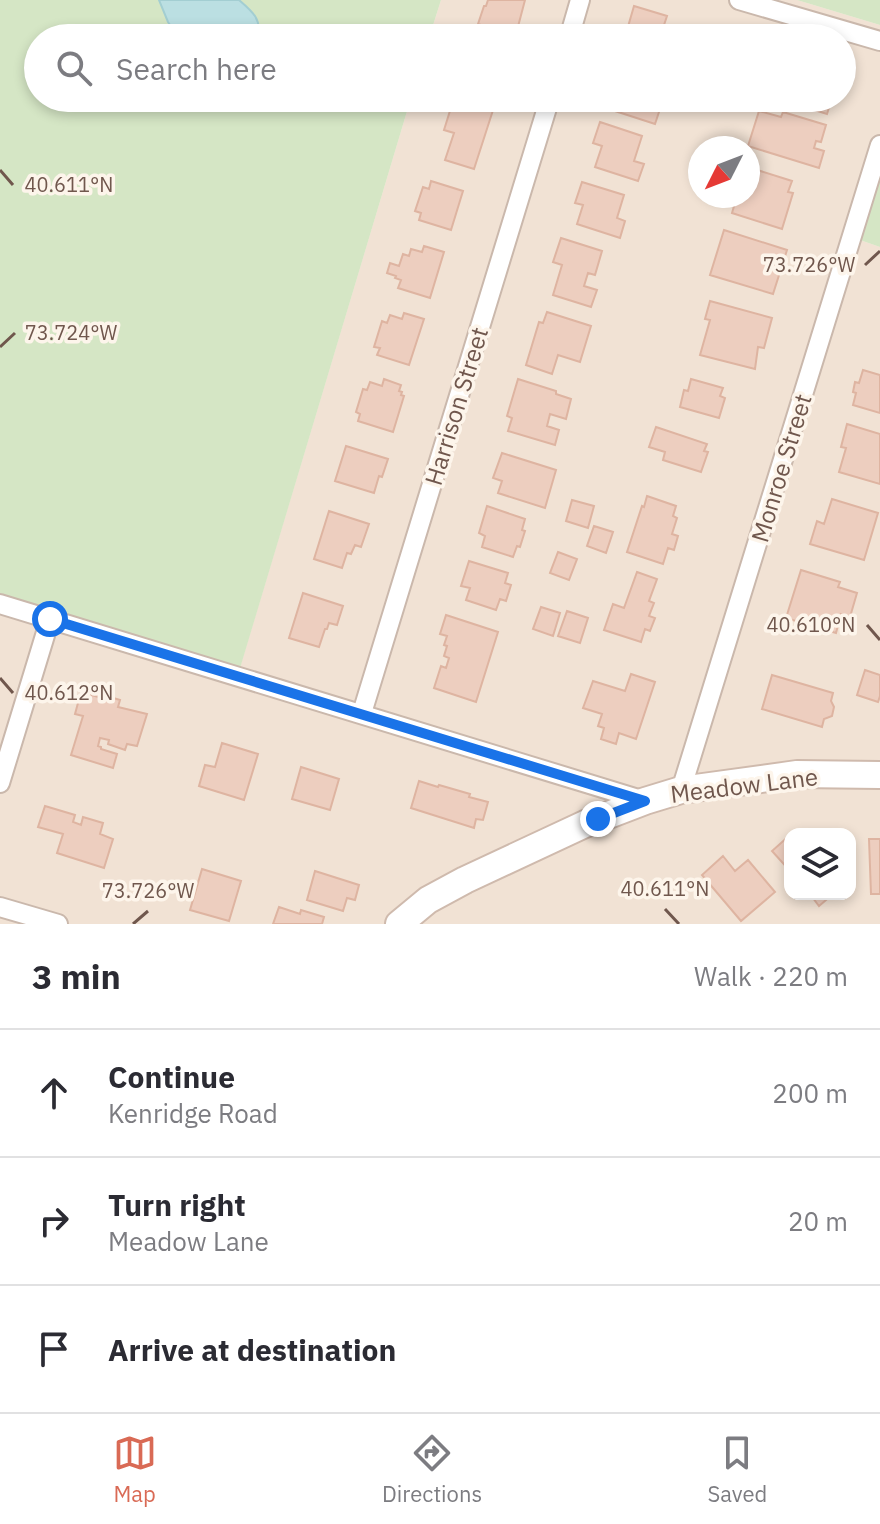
<!DOCTYPE html>
<meta charset="utf-8">
<style>
body{margin:0;font-family:"IBM Plex Sans",sans-serif;background:#f2f2f3;color:#2b2b33}
.controls{position:absolute;right:24px;bottom:24px;display:grid;overflow:hidden;border-radius:16px;box-shadow:0 4px 12px #0003}
.controls button{width:72px;height:72px;display:grid;place-items:center;padding:0;border:0;border-bottom:2px solid #e1e1e2;background:#fff;color:#2b2b33;font:40px sans-serif}
.compass{position:absolute;left:688px;top:136px;width:72px;height:72px;border-radius:50%;background:#fff;box-shadow:0 4px 12px #0003;rotate:228deg}
.stop{position:absolute;width:24px;height:24px;margin:-18px;border:6px solid #1a73e8;border-radius:50%;background:#fff}
.stop.end{background:#1a73e8;border-color:#fff;box-shadow:0 2px 8px #0008}
.list{margin:0;padding:0;list-style:none}
h2{display:flex;justify-content:space-between;align-items:center;height:104px;margin:0;padding:0 32px;font-size:34px}
h2 small{font-size:26px;font-weight:400;color:#7c7c81}
.list li{display:grid;grid-template-columns:52px 1fr auto;gap:24px;align-items:center;box-sizing:border-box;height:128px;padding:0 32px;border-top:2px solid #e1e1e2}
.list b{display:block;font-size:30px;white-space:nowrap}
.list p{margin:0;font-size:26px;white-space:nowrap;color:#7c7c81}
.list em{font-size:26px;font-style:normal;color:#7c7c81}
.icon{flex:none;width:44px;height:44px;fill:none;stroke:currentColor;stroke-width:2;stroke-linecap:round;stroke-linejoin:round}
.map{position:relative;flex:none;width:880px;height:924px;overflow:hidden}
.search{position:absolute;background:#fff;box-shadow:0 4px 12px #0003;left:24px;right:24px;top:24px;height:88px;display:flex;align-items:center;gap:20px;box-sizing:border-box;padding:0 28px;border-radius:44px;color:#7c7c81;font-size:30px}
.sheet{height:488px;background:#fff}
nav{display:flex;justify-content:space-around;align-items:center;box-sizing:border-box;height:112px;border-top:2px solid #e1e1e2;background:#fff;font-size:22px;color:#7c7c81}
nav a{display:grid;justify-items:center;gap:4px}
nav .on{color:#d96a55}
.map>svg:first-child{display:block}
.residential{fill:#f1e2d4;fill-rule:evenodd}
.green{fill:#d5e6c5}
.water{fill:#bbdfe2;stroke:#a3ced2;stroke-width:2}
.building{fill:#edcebf;stroke:#deb4a1;stroke-width:2}
.lines{fill:none;stroke-linecap:round;stroke-linejoin:round}
.minor-casing{stroke:#cab8ac;stroke-width:22}
.secondary-casing{stroke:#cfbaad;stroke-width:30}
.minor{stroke:#fff;stroke-width:18}
.secondary{stroke:#fff;stroke-width:26}
.route{stroke:#1a73e8;stroke-width:10}
.ticks{fill:none;stroke:#70574d;stroke-width:3}
.labels{text-anchor:middle;dominant-baseline:central;stroke-width:7;stroke-linejoin:round;paint-order:stroke}
.street-label{font-size:24px;fill:#70574d;stroke:#fdf5eb}
.ticks-label{font-size:20px;text-anchor:middle;fill:#70574d;stroke:#fdf5eb;stroke-width:7;stroke-linejoin:round;paint-order:stroke}
</style>
<div class="map">
<svg width="880" height="924" viewBox="0 0 880 924">
<rect width="100%" height="100%" fill="#faf0e5"/>
<path class="residential" d="M 441,0 L 797,0 L 880,25 L 880,178 L 860,240 L 880,247 L 880,924 L 0,924 L 0,602 L 238,674 L 411,98 L 842,98 L 842,38 L 429,38 ZM 700,148 L 748,148 L 748,196 L 700,196 ZM 790,834 L 850,834 L 850,894 L 790,894 Z"/>
<path class="green" d="M 0,0 L 441,0 L 429,38 L 38,38 L 38,98 L 411,98 L 238,675 L 0,602 Z
M 797,0 L 880,0 L 880,25 Z
M 880,178 L 880,247 L 860,240 Z"/>
<path class="water" d="M 159,0 L 239,0 C 252,11 263,20 257,38 L 179,38 L 168,22 Z"/>
<path class="building" d="M 488,0 L 525,0 L 515,38 L 496,38 L 488,35 L 490,28 L 478,24 L 484,6 L 486,6 Z
M 634,6 L 667,16 L 661,34 L 664,35 L 663,38 L 625,37 Z
M 454,98 L 477,98 L 495,104 L 474,169 L 445,160 L 454,133 L 444,130 Z
M 616,98 L 653,98 L 652,103 L 661,106 L 655,124 L 612,110 Z
M 794,98 L 832,98 L 827,114 L 792,103 Z
M 759,111 L 781,117 L 783,112 L 826,125 L 821,142 L 816,141 L 814,148 L 824,151 L 819,168 L 748,146 Z
M 600,122 L 642,136 L 634,161 L 644,164 L 638,181 L 595,167 L 602,146 L 593,143 Z
M 748,167 L 792,181 L 788,192 L 793,193 L 782,229 L 732,213 L 737,196 L 748,196 Z
M 431,181 L 463,191 L 451,230 L 419,220 L 421,213 L 415,211 L 423,187 L 429,189 Z
M 582,182 L 624,195 L 617,218 L 625,221 L 620,238 L 577,224 L 583,205 L 575,203 Z
M 724,230 L 787,250 L 773,294 L 710,275 Z
M 561,238 L 602,251 L 595,275 L 588,273 L 584,286 L 597,290 L 591,307 L 553,295 L 562,265 L 553,262 Z
M 424,246 L 444,252 L 430,298 L 398,288 L 401,280 L 395,278 L 396,276 L 387,273 L 390,263 L 399,266 L 403,254 L 409,256 L 411,249 L 422,252 Z
M 710,301 L 772,318 L 764,348 L 758,347 L 755,369 L 700,355 L 710,320 L 705,319 Z
M 547,312 L 591,326 L 580,362 L 558,355 L 552,374 L 526,365 L 539,322 L 543,323 Z
M 404,313 L 424,319 L 409,365 L 377,355 L 380,348 L 374,347 L 382,321 L 387,323 L 390,315 L 402,319 Z
M 863,370 L 880,375 L 880,413 L 853,405 L 856,393 L 853,392 L 855,382 L 859,383 Z
M 384,379 L 401,385 L 399,391 L 402,392 L 401,395 L 404,396 L 393,432 L 358,421 L 360,414 L 356,412 L 363,389 L 367,390 L 370,382 L 382,386 Z
M 518,379 L 556,391 L 556,394 L 571,399 L 566,419 L 550,414 L 547,426 L 559,430 L 555,445 L 508,431 L 512,418 L 507,416 Z
M 691,379 L 723,388 L 720,396 L 725,398 L 719,418 L 680,407 L 684,390 L 688,391 Z
M 847,424 L 880,434 L 880,484 L 839,472 L 846,448 L 841,447 Z
M 656,427 L 707,444 L 704,451 L 708,452 L 701,472 L 663,460 L 665,452 L 649,447 Z
M 346,446 L 388,459 L 382,477 L 379,476 L 374,493 L 335,481 Z
M 502,453 L 556,470 L 545,508 L 498,493 L 502,481 L 493,478 Z
M 647,496 L 676,506 L 673,516 L 677,518 L 672,534 L 678,536 L 674,550 L 668,548 L 663,564 L 627,552 L 642,506 L 644,507 Z
M 832,499 L 878,513 L 864,560 L 810,544 L 817,521 L 824,524 Z
M 572,500 L 594,506 L 588,528 L 566,521 Z
M 487,506 L 525,519 L 522,530 L 525,531 L 520,547 L 517,546 L 513,557 L 482,547 L 485,536 L 479,533 Z
M 329,511 L 369,524 L 361,547 L 355,545 L 351,554 L 347,553 L 342,568 L 314,559 Z
M 594,526 L 613,532 L 606,553 L 587,546 Z
M 558,552 L 577,559 L 569,580 L 550,573 Z
M 469,561 L 508,573 L 505,583 L 511,585 L 506,601 L 500,599 L 496,610 L 466,600 L 470,588 L 461,586 Z
M 801,570 L 840,582 L 838,587 L 857,593 L 850,617 L 841,614 L 836,633 L 786,618 Z
M 637,572 L 657,579 L 649,601 L 654,603 L 649,616 L 655,618 L 650,631 L 645,629 L 641,642 L 604,630 L 613,604 L 624,608 Z
M 303,593 L 343,606 L 337,625 L 329,623 L 327,629 L 325,629 L 319,647 L 289,638 Z
M 541,607 L 560,613 L 553,636 L 533,629 Z
M 567,611 L 588,618 L 580,643 L 558,636 Z
M 446,615 L 498,632 L 476,702 L 434,688 L 441,666 L 446,668 L 449,658 L 444,656 L 447,646 L 444,645 L 447,636 L 440,634 Z
M 865,670 L 880,675 L 880,696 L 878,702 L 857,695 Z
M 631,674 L 655,682 L 636,739 L 619,733 L 616,744 L 601,739 L 604,728 L 598,726 L 602,714 L 583,708 L 593,681 L 625,691 Z
M 772,675 L 833,693 L 831,701 L 834,707 L 832,716 L 824,719 L 822,727 L 762,709 Z
M 81,692 L 102,698 L 103,695 L 120,700 L 118,707 L 147,714 L 137,746 L 127,744 L 125,750 L 108,744 L 109,740 L 100,738 L 98,746 L 101,747 L 101,749 L 117,754 L 113,768 L 71,755 L 83,716 L 75,714 Z
M 222,743 L 258,754 L 244,800 L 199,786 L 205,765 L 215,767 Z
M 301,767 L 339,779 L 330,810 L 292,799 Z
M 419,781 L 438,787 L 439,785 L 470,794 L 469,797 L 488,802 L 483,820 L 476,819 L 474,828 L 411,808 Z
M 45,806 L 75,815 L 73,822 L 81,825 L 83,817 L 103,823 L 100,834 L 113,839 L 104,868 L 57,853 L 63,834 L 38,827 Z
M 790,835 L 790,871 L 772,851 Z
M 869,839 L 880,839 L 880,894 L 871,894 Z
M 723,856 L 735,871 L 748,860 L 775,892 L 741,921 L 702,875 Z
M 202,869 L 241,881 L 229,921 L 190,910 Z
M 315,871 L 359,885 L 355,900 L 347,898 L 343,911 L 307,900 Z
M 810,894 L 833,894 L 819,906 Z
M 279,907 L 300,914 L 301,910 L 324,917 L 322,924 L 273,924 Z"/>
<g class="lines">
<g class="minor-casing">
<path id="minor" d="M 739,0 L 880,41
M 569,38 L 580,0
M 0,604 L 645,801
M 362,713 L 550,98
M 0,783 L 50,619
M 681,790 L 880,145
M 0,907 L 58,924"/>
</g>
<g class="secondary-casing">
<path id="secondary" d="M 399,924 L 428,900 L 465,880 L 585,824 L 645,801 L 681,790 L 797,774 L 880,775"/>
</g>
<use href="#minor" class="minor"/>
<use href="#secondary" class="secondary"/>
</g>
<g class="lines">
<path class="route" d="M 50,619 L 645,801 L 598,819"/>
</g>
<path class="ticks" d="M 0,170 L 13,185M 865,265 L 880,251M 0,347 L 15,333M 867,625 L 880,640M 0,678 L 13,693M 665,909 L 679,924M 133,924 L 148,911"/>
<g class="labels">
<g class="street-label">
<text transform="translate(456 406) rotate(-73)">Harrison Street</text>
<text transform="translate(781 468) rotate(-73)">Monroe Street</text>
<text transform="translate(744 785) rotate(-7)">Meadow Lane</text>
</g>
</g>
<g class="ticks-label">
<text x="69" y="192">40.611°N</text>
<text x="809" y="272">73.726°W</text>
<text x="71" y="340">73.724°W</text>
<text x="811" y="632">40.610°N</text>
<text x="69" y="700">40.612°N</text>
<text x="665" y="896">40.611°N</text>
<text x="148" y="898">73.726°W</text>
</g>
</svg>
<div class="controls">
<button><svg class="icon" aria-label="layers" viewBox="0 0 24 24"><path d="M12 4l9 5-9 5-9-5zM3 14l9 5 9-5"/></svg></button>
</div>
<svg class="compass" viewBox="-18 -18 36 36"><path d="M0-13l5 13h-10z" fill="#e53935"/><path d="M0 13l5-13h-10z" fill="#7c7c81"/></svg>
<div class="stop" style="left:50px;top:619px"></div>
<div class="stop end" style="left:598px;top:819px"></div>
<div class="search"><svg class="icon" aria-label="search" viewBox="0 0 24 24"><circle cx="10" cy="10" r="6"/><path d="M15 15l6 6"/></svg>Search here</div>
</div>
<section class="sheet">
<h2>3 min<small>Walk · 220 m</small></h2>
<ul class="list">
<li><svg class="icon" aria-label="ahead" viewBox="0 0 24 24"><path d="M12 20V5M6 11l6-6 6 6"/></svg><div><b>Continue</b><p>Kenridge Road</p></div><em>200 m</em></li>
<li><svg class="icon" aria-label="right" viewBox="0 0 24 24"><path d="M7 20v-9h11M14 6l5 5-5 5"/></svg><div><b>Turn right</b><p>Meadow Lane</p></div><em>20 m</em></li>
<li><svg class="icon" aria-label="arrive" viewBox="0 0 24 24"><path d="M6 21V4h12l-3 4 3 4H6"/></svg><div><b>Arrive at destination</b></div></li>
</ul>
</section>
<nav>
<a class="on"><svg class="icon" aria-label="map" viewBox="0 0 24 24"><path d="M3 6l6-2 6 2 6-2v14l-6 2-6-2-6 2zM9 4v14M15 6v14"/></svg>Map</a>
<a><svg class="icon" aria-label="directions" viewBox="0 0 24 24"><path d="M12 3l9 9-9 9-9-9zM9 14v-3h6M13 9l2 2-2 2"/></svg>Directions</a>
<a><svg class="icon" aria-label="saved" viewBox="0 0 24 24"><path d="M7 4h10v16l-5-4-5 4z"/></svg>Saved</a>
</nav>
